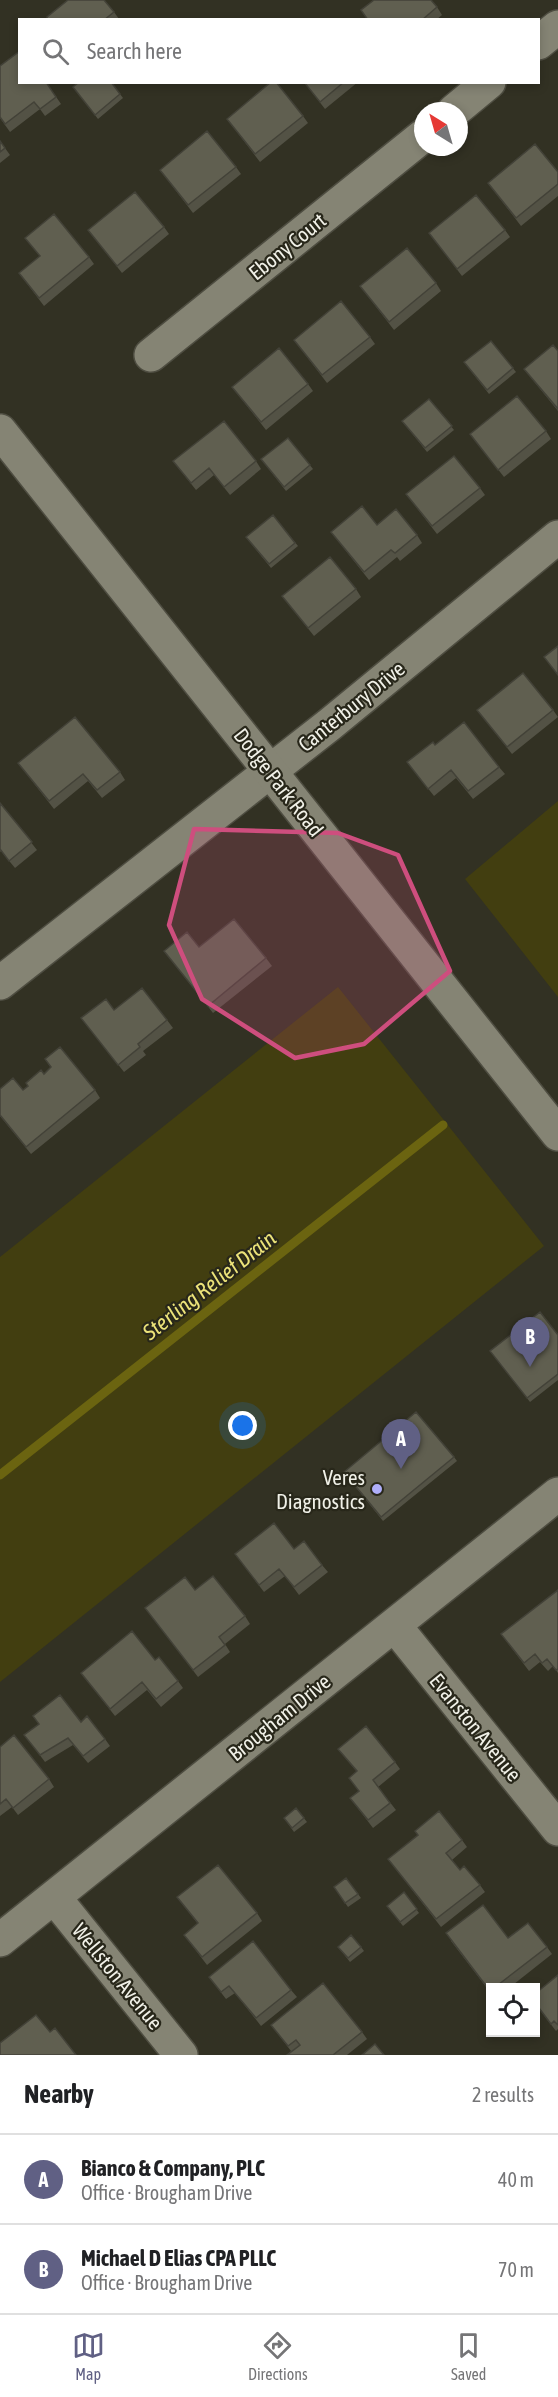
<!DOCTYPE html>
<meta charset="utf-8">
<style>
body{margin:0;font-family:"Asap Condensed",sans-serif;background:#f6f6f6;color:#202124}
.controls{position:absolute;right:18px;bottom:18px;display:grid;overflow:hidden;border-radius:0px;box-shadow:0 3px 9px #0003}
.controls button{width:54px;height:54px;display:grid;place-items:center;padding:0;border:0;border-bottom:2px solid #e0e0e0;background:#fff;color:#202124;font:30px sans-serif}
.compass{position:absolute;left:414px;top:102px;width:54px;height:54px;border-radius:50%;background:#fff;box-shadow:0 3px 9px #0003;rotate:323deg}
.you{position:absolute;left:243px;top:1426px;width:21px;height:21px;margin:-15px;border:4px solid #fff;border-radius:50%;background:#1a73e8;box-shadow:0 0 0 9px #1a73e833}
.badge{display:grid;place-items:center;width:39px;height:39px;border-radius:50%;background:#606084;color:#fff;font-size:20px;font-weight:700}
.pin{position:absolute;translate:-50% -50px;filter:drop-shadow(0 2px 3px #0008)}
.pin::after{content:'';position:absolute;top:32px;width:21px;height:18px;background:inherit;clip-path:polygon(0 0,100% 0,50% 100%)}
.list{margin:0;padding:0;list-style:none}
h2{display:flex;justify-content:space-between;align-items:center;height:78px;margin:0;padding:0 24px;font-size:26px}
h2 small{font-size:20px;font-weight:400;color:#757577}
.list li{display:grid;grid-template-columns:39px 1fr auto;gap:18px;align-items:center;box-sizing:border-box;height:90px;padding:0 24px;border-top:2px solid #e0e0e0}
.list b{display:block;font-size:22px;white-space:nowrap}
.list p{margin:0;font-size:20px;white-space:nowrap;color:#757577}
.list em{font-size:20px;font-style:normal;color:#757577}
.icon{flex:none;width:33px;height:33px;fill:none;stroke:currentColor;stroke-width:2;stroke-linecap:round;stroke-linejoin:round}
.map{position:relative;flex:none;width:558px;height:2055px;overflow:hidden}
.search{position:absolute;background:#fff;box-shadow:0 3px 9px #0003;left:18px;right:18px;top:18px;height:66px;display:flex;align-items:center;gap:15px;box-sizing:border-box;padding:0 21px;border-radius:0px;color:#757577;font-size:22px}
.sheet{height:258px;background:#fff}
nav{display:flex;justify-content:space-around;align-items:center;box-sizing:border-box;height:84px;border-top:2px solid #e0e0e0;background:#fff;font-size:16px;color:#757577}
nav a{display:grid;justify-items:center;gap:3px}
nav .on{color:#606084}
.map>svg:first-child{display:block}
.green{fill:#423e10}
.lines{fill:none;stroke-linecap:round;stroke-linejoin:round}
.stream{stroke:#6b6410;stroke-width:9}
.minor-casing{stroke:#4e4d41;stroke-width:36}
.tertiary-casing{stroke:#4e4d41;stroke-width:36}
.minor{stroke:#858474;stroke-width:33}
.tertiary{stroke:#858474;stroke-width:33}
.wall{fill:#535245}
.building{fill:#605f50;stroke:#434238;stroke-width:1.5}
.marked{fill:#ce4e7e;fill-opacity:0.2;stroke:#ce4e7e;stroke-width:4.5;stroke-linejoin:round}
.poi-dot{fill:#afaefa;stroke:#28271a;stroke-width:2}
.labels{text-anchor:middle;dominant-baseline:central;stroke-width:4.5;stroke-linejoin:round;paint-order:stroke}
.street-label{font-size:21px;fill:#f1f1e8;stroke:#28271a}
.poi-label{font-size:21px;fill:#f1f1e8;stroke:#28271a;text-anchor:end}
.water-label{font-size:22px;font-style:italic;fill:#ece379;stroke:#28271a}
</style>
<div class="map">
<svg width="558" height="2055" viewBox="0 0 558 2055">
<rect width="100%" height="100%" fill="#323123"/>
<path class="green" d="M 558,801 L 558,997 L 465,879 Z
M 338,987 L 544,1246 L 0,1682 L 0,1257 Z"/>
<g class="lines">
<path class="stream" d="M 0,1475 L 443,1125"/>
<g class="minor-casing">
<path id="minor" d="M 538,43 L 558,27
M 454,111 L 489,82
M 151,355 L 423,136
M 0,983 L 329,725 L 558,537
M 395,1626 L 558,1829
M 54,1897 L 181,2055
M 0,1940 L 558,1494"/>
</g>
<g class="tertiary-casing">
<path id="tertiary" d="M 0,431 L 558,1134"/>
</g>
<use href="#minor" class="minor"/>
<use href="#tertiary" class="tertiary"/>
</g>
<path class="wall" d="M 437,7 L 442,15 L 436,20 L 368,20 L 361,10 Z
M 114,12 L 119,19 L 48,20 Z
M 46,82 L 61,104 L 45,116 L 40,109 L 10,132 L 0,118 Z
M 111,82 L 123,98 L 98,119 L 73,87 Z
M 304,82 L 358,82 L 325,109 Z
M 303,116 L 308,123 L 260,162 L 227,119 Z
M 0,141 L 10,155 L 0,163 Z
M 236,167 L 241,174 L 193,213 L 160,170 Z
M 558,172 L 558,196 L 521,226 L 488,183 Z
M 164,227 L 169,234 L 122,273 L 88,230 Z
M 505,230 L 510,237 L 462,276 L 429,233 Z
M 25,238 L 89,257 L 94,264 L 44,306 L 19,273 L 40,256 Z
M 436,283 L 441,291 L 394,330 L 360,286 Z
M 370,337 L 375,344 L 327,383 L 294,340 Z
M 491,341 L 516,372 L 489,394 L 467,366 Z
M 558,351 L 558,411 L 524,369 Z
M 308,384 L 313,391 L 266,430 L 232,387 Z
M 429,399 L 454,430 L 427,452 L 402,421 Z
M 546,431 L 551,439 L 504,477 L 470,434 Z
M 288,438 L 313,469 L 286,491 L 261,459 Z
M 173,461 L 256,461 L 261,469 L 230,495 L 214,475 L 196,490 Z
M 480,488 L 485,495 L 437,534 L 406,494 Z
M 273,515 L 298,546 L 271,568 L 249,541 Z
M 377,525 L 417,535 L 422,543 L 400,561 L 397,557 L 369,580 L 331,532 Z
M 356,589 L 361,597 L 314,636 L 282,596 Z
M 477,710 L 553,710 L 558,717 L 512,754 Z
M 435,745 L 499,767 L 505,774 L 473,799 L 456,778 L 434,796 L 407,762 Z
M 18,763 L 120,772 L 125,780 L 102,798 L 88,781 L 54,809 Z
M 0,803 L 37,850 L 15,868 L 1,851 L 0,852 Z
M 199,947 L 266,958 L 272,966 L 213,1013 L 164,951 Z
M 81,1018 L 167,1020 L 173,1028 L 143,1051 L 146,1055 L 124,1072 Z
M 45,1059 L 95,1090 L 100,1098 L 31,1154 L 0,1116 L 0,1089 L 23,1090 L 51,1068 Z
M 558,1335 L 558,1380 L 530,1402 L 490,1351 Z
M 454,1457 L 457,1461 L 383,1521 L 347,1476 Z
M 294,1549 L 322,1565 L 328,1572 L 299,1595 L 285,1576 L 264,1592 L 235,1554 Z
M 195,1590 L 245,1616 L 250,1624 L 225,1644 L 230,1652 L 198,1677 L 145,1608 Z
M 558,1590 L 558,1673 L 553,1666 L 548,1671 L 540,1662 L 529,1671 L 501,1634 Z
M 81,1673 L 178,1681 L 183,1688 L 161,1707 L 147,1690 L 115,1716 Z
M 33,1716 L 81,1722 L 105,1739 L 110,1746 L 88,1763 L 73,1745 L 45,1762 L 30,1742 L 39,1724 Z
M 0,1747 L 49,1779 L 54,1787 L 18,1815 L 12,1807 L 0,1816 Z
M 338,1749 L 395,1762 L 400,1769 L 378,1787 L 396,1810 L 373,1828 L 350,1798 L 359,1791 L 349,1778 L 357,1772 Z
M 296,1808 L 307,1822 L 294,1832 L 284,1818 Z
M 462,1840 L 467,1847 L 452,1860 L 460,1870 L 480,1885 L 485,1892 L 441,1927 L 388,1859 Z
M 346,1878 L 361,1898 L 348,1907 L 334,1887 Z
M 404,1892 L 419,1913 L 403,1926 L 387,1906 Z
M 177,1897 L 257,1913 L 262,1921 L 207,1965 L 184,1935 L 198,1924 Z
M 508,1938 L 547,1947 L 552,1954 L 509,1988 L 490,1988 L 490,1992 L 451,1941 Z
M 338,1947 L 361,1947 L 364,1951 L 350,1962 Z
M 558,1975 L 558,2029 L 556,2031 L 536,2005 L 536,1993 Z
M 209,1977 L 291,1990 L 297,1997 L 261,2026 L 235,1993 L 226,1999 Z
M 271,2025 L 362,2032 L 367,2039 L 347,2055 L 287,2055 L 291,2051 Z"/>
<path class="building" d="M 68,0 L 104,0 L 114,12 L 104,20 L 48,20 L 47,17 Z
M 374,0 L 431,0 L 437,7 L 422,20 L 368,20 L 361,10 Z
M 20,51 L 20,82 L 46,82 L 56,97 L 40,109 L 34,102 L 5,124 L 0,117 L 0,66 Z
M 79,82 L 111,82 L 120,94 L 95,115 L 73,87 Z
M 271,82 L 276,82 L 303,116 L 255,154 L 227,119 Z
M 304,82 L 344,82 L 320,102 Z
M 207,131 L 236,167 L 188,205 L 160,170 Z
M 0,141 L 5,148 L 0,152 Z
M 535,144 L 558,172 L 558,184 L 516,218 L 488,183 Z
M 135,192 L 164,227 L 117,266 L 88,230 Z
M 476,195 L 505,230 L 457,269 L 429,233 Z
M 54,214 L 89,257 L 39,298 L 19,273 L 40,256 L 25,238 Z
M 407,248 L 436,283 L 389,322 L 360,286 Z
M 341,301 L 370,337 L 322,375 L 294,340 Z
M 491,341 L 513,368 L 487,390 L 464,362 Z
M 553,345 L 558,351 L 558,409 L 524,369 Z
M 279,348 L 308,384 L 261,422 L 232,387 Z
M 517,396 L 546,431 L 498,470 L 470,434 Z
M 429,399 L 452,426 L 425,448 L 402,421 Z
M 224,421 L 256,461 L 224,487 L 209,468 L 191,483 L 173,461 Z
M 288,438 L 310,465 L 284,487 L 261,459 Z
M 454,456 L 480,488 L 432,526 L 406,494 Z
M 362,506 L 377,525 L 396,509 L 417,535 L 395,553 L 391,550 L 364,572 L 331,532 Z
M 273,515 L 295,543 L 269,564 L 246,537 Z
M 330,557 L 356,589 L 308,628 L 282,596 Z
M 558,646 L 558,675 L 544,657 Z
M 523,673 L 553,710 L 507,747 L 477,710 Z
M 75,717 L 120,772 L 97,790 L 83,774 L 49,801 L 18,763 Z
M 464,722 L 499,767 L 468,791 L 451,770 L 428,789 L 407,762 L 433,742 L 435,745 Z
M 0,803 L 32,842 L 9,861 L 0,849 Z
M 234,919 L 266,958 L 208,1006 L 164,951 L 187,932 L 199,947 Z
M 142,988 L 167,1020 L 138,1044 L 140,1047 L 118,1065 L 81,1018 L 106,999 L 114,1010 Z
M 60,1047 L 95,1090 L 26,1147 L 0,1115 L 0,1089 L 13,1078 L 23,1090 L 28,1086 L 26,1083 L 41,1070 L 44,1074 L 51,1067 L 45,1059 Z
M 540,1312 L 558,1335 L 558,1374 L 527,1398 L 490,1351 Z
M 416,1412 L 454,1457 L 381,1517 L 344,1472 Z
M 274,1523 L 294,1549 L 304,1541 L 322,1565 L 294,1587 L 279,1569 L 259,1585 L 235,1554 Z
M 213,1576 L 245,1616 L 219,1637 L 225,1645 L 193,1670 L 145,1608 L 185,1577 L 195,1590 Z
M 558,1590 L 558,1669 L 556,1670 L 547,1659 L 542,1663 L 535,1654 L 524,1663 L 501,1634 Z
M 132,1631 L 155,1660 L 159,1657 L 178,1681 L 156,1699 L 142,1682 L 110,1709 L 81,1673 Z
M 60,1695 L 81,1722 L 87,1716 L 105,1739 L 83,1756 L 68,1738 L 40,1755 L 24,1735 L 39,1724 L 33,1716 Z
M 366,1726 L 395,1762 L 373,1780 L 390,1803 L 368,1820 L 350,1798 L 359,1791 L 349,1778 L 357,1771 L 338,1749 Z
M 14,1735 L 49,1779 L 13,1808 L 6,1799 L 0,1804 L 0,1747 Z
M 296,1808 L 304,1818 L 292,1828 L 284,1818 Z
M 439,1811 L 462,1840 L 446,1853 L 460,1870 L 464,1866 L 480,1885 L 436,1919 L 388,1859 L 418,1835 L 415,1831 Z
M 218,1865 L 257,1913 L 202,1957 L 184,1935 L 198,1923 L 177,1897 Z
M 346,1878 L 358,1894 L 345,1903 L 334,1887 Z
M 404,1892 L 417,1909 L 400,1922 L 387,1906 Z
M 483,1905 L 508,1938 L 528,1923 L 547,1947 L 494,1988 L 490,1988 L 490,1991 L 446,1933 Z
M 351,1935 L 361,1947 L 348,1958 L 338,1947 Z
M 253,1941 L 291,1990 L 256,2018 L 229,1986 L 221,1992 L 209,1977 Z
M 558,1975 L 558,2025 L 554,2021 L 551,2024 L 536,2004 L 536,1993 Z
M 323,1983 L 362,2032 L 333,2055 L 287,2055 L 300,2045 L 296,2040 L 288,2046 L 271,2025 Z
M 36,2015 L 50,2032 L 55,2028 L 76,2055 L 0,2055 L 0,2043 Z
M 375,2044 L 384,2055 L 362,2055 Z"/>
<path class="marked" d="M 194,829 L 338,833 L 398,855 L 450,971 L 364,1044 L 295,1058 L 202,999 L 169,925 Z"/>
<circle class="poi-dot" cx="377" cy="1489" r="6"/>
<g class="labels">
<g class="street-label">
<text transform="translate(287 246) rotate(-39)">Ebony Court</text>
<text transform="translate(351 706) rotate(-39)">Canterbury Drive</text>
<text transform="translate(279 782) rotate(52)">Dodge Park Road</text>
<text transform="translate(279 1717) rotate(-39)">Brougham Drive</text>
<text transform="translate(476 1727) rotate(51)">Evanston Avenue</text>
<text transform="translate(118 1976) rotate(51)">Wellston Avenue</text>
</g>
<g class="poi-label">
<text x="365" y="1477">Veres<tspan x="365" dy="24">Diagnostics</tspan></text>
</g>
<g class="water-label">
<text transform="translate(209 1285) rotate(-38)">Sterling Relief Drain</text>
</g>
</g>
</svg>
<div class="controls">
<button><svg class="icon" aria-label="locate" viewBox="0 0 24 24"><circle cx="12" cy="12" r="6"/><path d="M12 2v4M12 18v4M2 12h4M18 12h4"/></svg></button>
</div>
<svg class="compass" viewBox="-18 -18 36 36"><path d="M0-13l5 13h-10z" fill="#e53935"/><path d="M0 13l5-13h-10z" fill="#757577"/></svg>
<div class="you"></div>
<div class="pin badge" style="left:401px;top:1469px">A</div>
<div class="pin badge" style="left:530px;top:1367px">B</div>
<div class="search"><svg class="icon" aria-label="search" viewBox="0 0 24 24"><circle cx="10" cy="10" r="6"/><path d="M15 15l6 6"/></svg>Search here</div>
</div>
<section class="sheet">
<h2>Nearby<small>2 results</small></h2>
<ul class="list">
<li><span class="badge">A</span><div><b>Bianco &amp; Company, PLC</b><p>Office · Brougham Drive</p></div><em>40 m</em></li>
<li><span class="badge">B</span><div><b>Michael D Elias CPA PLLC</b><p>Office · Brougham Drive</p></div><em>70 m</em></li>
</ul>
</section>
<nav>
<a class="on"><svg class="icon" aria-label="map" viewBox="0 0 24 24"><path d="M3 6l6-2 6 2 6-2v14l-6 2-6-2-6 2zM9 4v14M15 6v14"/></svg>Map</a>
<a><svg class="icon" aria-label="directions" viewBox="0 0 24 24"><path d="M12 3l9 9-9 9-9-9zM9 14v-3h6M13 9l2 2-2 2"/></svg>Directions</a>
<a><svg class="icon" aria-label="saved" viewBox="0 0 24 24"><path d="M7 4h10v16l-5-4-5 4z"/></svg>Saved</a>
</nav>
